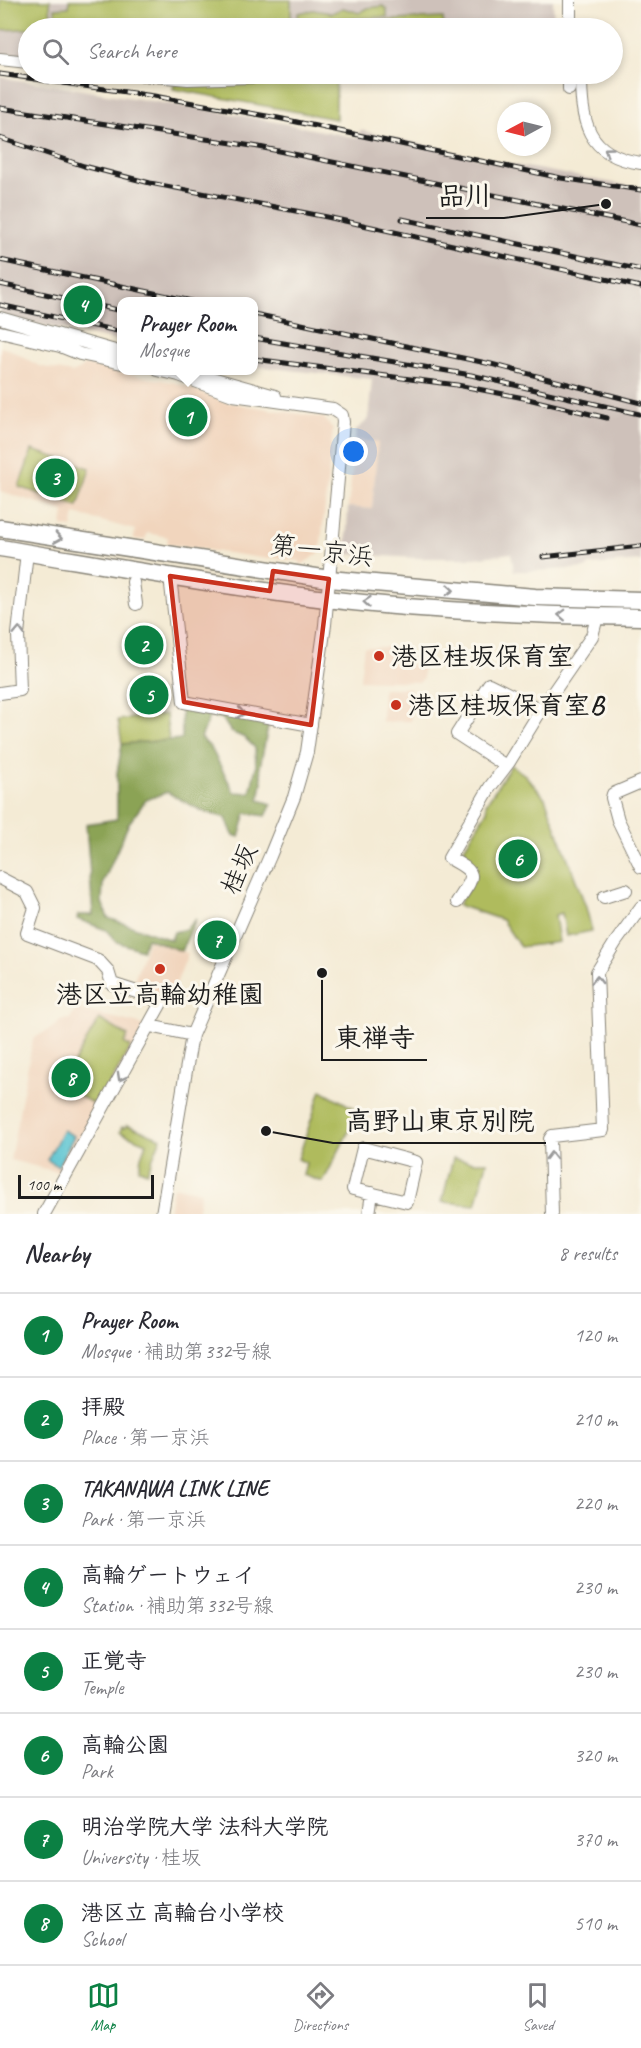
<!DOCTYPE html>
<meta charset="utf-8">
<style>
body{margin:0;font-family:Caveat,"Klee One",sans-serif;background:#f2f2f3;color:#2b2b33}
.compass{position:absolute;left:497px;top:102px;width:54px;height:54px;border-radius:50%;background:#fff;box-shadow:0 3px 9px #0003;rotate:263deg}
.scale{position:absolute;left:18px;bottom:15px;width:136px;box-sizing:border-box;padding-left:6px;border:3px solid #1c1c1c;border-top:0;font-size:16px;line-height:21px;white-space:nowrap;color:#1c1c1c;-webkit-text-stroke:4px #fbf7ec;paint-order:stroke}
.you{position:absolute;left:354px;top:452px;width:21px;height:21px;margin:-15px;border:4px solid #fff;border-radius:50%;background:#1a73e8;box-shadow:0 0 0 9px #1a73e833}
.badge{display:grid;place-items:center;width:39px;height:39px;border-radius:50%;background:#0b8043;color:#fff;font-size:20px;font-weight:700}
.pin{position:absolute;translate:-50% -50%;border:3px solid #fff;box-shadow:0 2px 6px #0006}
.popup{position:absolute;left:117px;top:297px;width:141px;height:78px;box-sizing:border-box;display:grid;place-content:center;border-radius:12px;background:#fff;filter:drop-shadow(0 2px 4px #0005);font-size:20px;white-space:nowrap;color:#7c7c81}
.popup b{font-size:22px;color:#2b2b33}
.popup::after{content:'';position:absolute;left:50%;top:100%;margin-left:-12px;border:12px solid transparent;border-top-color:#fff}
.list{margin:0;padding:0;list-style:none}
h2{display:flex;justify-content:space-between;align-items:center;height:78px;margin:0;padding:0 24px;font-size:26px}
h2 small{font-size:20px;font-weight:400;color:#7c7c81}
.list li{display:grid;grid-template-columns:39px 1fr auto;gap:18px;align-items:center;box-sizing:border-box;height:84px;padding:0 24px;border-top:2px solid #e1e1e2}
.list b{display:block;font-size:22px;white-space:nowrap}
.list p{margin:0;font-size:20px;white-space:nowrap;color:#7c7c81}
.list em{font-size:20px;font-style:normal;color:#7c7c81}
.icon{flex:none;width:33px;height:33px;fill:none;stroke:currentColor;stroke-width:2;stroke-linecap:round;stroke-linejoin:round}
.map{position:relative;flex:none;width:641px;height:1214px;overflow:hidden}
.search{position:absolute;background:#fff;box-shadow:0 3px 9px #0003;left:18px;right:18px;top:18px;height:66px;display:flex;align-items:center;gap:15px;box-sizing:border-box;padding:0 21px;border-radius:33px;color:#7c7c81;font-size:22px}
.sheet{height:750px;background:#fff}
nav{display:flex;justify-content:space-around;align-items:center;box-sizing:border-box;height:84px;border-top:2px solid #e1e1e2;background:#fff;font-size:16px;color:#7c7c81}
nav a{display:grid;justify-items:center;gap:3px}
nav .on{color:#0b8043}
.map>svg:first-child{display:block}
.built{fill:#f1d5bd}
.industrial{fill:#cec1ba}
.green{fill:#afbb5d;stroke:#666c3c;stroke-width:1.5}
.forest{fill:#8ba354;stroke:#546038;stroke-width:1.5;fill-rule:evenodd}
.water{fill:#56c2d0;stroke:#396f76;stroke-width:1.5}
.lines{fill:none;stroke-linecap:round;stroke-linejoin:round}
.minor-casing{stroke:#888478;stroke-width:14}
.highway-casing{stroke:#888478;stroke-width:19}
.minor{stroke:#fff;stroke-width:12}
.highway{stroke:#fff;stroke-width:16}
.rail-casing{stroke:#1c1c1c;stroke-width:5}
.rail{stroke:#fbf7ec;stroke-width:3;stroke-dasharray:9;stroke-linecap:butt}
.oneway{stroke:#999}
.marked{fill:#c8321e;fill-opacity:0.2;stroke:#c8321e;stroke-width:4.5;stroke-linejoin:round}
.poi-dot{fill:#c8321e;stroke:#fbf7ec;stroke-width:2}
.labels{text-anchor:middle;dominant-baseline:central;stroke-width:6;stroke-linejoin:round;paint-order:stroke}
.street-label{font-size:26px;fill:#1c1c1c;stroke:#fbf7ec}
.poi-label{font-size:26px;font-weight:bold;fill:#1c1c1c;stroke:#fbf7ec;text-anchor:start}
.leader{fill:none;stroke:#1c1c1c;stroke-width:2}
.callout-dot{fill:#1c1c1c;stroke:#fbf7ec;stroke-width:2}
.callout-label{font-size:27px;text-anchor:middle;font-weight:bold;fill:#1c1c1c;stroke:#fbf7ec;stroke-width:6;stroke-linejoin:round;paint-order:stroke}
</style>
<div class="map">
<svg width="641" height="1214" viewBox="0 0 641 1214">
<rect width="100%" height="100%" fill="#fbf7ec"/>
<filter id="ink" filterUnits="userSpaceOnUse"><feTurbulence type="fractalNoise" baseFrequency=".0167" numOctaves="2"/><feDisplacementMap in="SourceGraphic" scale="12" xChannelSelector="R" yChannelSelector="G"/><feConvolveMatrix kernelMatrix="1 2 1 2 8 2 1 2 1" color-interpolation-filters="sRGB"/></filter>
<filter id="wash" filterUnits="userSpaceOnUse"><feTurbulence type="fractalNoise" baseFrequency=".008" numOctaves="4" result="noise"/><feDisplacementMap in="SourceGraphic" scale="24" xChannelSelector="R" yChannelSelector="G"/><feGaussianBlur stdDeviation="1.35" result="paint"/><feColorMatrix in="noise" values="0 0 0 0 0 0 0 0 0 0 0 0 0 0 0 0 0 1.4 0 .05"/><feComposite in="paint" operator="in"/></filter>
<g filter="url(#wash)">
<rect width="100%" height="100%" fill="#f4ebd5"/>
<path class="built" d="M 0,347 L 11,350 L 39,366 L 72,373 L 81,369 L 84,365 L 180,384 L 224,402 L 324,418 L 333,429 L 320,552 L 303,564 L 300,564 L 300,561 L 270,557 L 269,559 L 167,544 L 168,537 L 147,533 L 145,540 L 134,539 L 135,530 L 75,514 L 72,528 L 62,526 L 64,511 L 0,491 Z
M 356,440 L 378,442 L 372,509 L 348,507 Z
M 364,647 L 396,647 L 396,665 L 423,665 L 423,678 L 420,682 L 360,680 Z
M 383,688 L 410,688 L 411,721 L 382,722 Z
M 148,940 L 188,953 L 173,992 L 163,1000 L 132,986 Z
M 76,1009 L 140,1024 L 146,1027 L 62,1173 L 10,1160 L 33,1039 L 57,1025 L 60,1020 L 70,1019 Z
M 173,1186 L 201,1192 L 197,1214 L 169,1214 Z"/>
<path class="industrial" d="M 0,0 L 553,0 L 554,28 L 28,28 L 28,56 L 0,53 Z
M 0,77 L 240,115 L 358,138 L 360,130 L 488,160 L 641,188 L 641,561 L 589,565 L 587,568 L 531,571 L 514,571 L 511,553 L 475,558 L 416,558 L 346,554 L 348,507 L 372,509 L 378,442 L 355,440 L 356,430 L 368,420 L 372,379 L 254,366 L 254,302 L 122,302 L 122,342 L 0,316 Z"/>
<path class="green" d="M 0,0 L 50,0 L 51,28 L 0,30 Z
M 69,0 L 291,0 L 291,21 L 68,28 L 56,20 L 55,8 L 69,7 Z
M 383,6 L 387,9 L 387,17 L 298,21 L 298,13 L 313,10 L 332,13 L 343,8 L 359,13 L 368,8 Z
M 443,18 L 444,28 L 202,28 Z
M 336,81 L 336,119 L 173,89 L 174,84 Z
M 32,450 L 90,468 L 78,506 L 19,487 Z
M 166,714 L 169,740 L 122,744 L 118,720 Z
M 511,765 L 525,775 L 545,798 L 586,907 L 592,931 L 566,936 L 562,913 L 555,915 L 559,942 L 520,947 L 502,920 L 458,905 L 476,876 L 465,854 L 464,848 L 487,811 L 486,804 Z
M 99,1019 L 128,1036 L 124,1043 L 131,1047 L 97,1106 L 66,1088 L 66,1085 L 62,1083 Z
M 321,1090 L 359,1111 L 323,1182 L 303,1175 L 306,1163 L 298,1159 Z
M 127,1125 L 161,1138 L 147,1172 L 139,1169 L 141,1157 L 146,1143 L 120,1132 L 122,1127 L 125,1128 Z
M 453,1158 L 475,1162 L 487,1162 L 476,1205 L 442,1202 Z"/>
<path class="forest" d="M 181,706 L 269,722 L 260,767 L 262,782 L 259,800 L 272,804 L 266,816 L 246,813 L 239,837 L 233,835 L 226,818 L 202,811 L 167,792 L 146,800 L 129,823 L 103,883 L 102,902 L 108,918 L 171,940 L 174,932 L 186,929 L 196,919 L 181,951 L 147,938 L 142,950 L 117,942 L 106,930 L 77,919 L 78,915 L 93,915 L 86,824 L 117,819 L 117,773 L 122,744 L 182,739 ZM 209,717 L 222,718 L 231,732 L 245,738 L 255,748 L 256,767 L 250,793 L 234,792 L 211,748 L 201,738 Z"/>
<path class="water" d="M 63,1130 L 74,1136 L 58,1166 L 47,1160 Z"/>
</g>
<g filter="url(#ink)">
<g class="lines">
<g class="minor-casing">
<path id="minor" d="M 570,28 L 570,0
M 0,59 L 28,62
M 132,74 L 188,79 L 361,74
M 581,74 C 581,120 586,156 641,163
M 569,89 L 569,74
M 0,318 L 122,353
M 0,332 L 60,346 L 80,354 L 122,363
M 158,370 L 179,375 L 233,395 L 333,409 L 342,415 L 343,422 L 325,625 L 307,752 L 294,797 L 270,856 L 192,1035 L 162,1214
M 194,373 L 275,396
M 170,576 L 184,702 L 311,725
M 133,582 L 136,604
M 0,693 L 20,690 L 18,634 L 27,552
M 506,766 L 457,734 L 489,684 L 541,710
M 641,782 L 613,794 L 612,798 L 618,820 L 641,867
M 0,878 L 27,892 L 35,908 L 27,933 L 98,960 L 108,971 L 112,984 L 146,995 L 161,1003 L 44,1214
M 604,897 L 626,890
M 457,902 C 475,875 479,874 449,858 L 490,787 L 509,762 L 541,710 L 592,636 L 597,617
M 150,1026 L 192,1035
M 363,1148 L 416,1162 L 407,1202 L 353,1189 Z
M 369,1214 L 372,1193
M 552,1214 L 550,1139 L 552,1136 L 603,1130 L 597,972 L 615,943 L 641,907"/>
</g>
<g class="highway-casing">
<path id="highway" d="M 0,528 L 329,579 L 535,597 L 641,600
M 0,548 C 103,565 206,584 310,597 C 419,611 531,615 641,617"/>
</g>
<use href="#minor" class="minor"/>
<use href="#highway" class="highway"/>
<g class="rail-casing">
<path id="rail" d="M 0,74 L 154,96 L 278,118 L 561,178 L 641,190
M 0,108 L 259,147 L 641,225
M 0,138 L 84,166 L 150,183 L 327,217 L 641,287
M 402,219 L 641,270
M 0,260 L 196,302
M 0,284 L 122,311
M 0,305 L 122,332
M 254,314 L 491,364 L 641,403
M 254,338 L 471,375 L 639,414
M 254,359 L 457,385 L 524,398 L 607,418
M 543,557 L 641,546"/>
</g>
<use href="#rail" class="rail"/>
</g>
<defs><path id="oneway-chevron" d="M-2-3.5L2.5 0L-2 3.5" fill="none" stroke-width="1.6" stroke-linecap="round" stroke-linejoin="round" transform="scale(1.5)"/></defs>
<g class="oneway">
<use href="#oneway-chevron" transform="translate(608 151) rotate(-144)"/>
<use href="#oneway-chevron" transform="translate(58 538) rotate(9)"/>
<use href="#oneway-chevron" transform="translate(450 590) rotate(5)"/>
<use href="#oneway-chevron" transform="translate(367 602) rotate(-175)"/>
<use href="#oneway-chevron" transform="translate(562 615) rotate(-178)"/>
<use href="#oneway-chevron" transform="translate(19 631) rotate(-88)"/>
<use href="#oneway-chevron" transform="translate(241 713) rotate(10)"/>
<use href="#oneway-chevron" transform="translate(597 980) rotate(-89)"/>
<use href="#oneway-chevron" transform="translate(121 1077) rotate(119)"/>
<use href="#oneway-chevron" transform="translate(551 1156) rotate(-91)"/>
</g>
</g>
<path class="marked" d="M 273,571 L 329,579 L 311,725 L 184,702 L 170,576 L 270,591 Z"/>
<g class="poi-dot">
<circle cx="379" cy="656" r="6"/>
<circle cx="396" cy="705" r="6"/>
<circle cx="160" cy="969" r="6"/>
</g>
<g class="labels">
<g class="street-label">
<text transform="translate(322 551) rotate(7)">第一京浜</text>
<text transform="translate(239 869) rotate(-66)">桂坂</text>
</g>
<g class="poi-label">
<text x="391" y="656">港区桂坂保育室</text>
<text x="408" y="705">港区桂坂保育室B</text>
<text x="160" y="994" text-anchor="middle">港区立高輪幼稚園</text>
</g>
</g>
<path class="leader" d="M606 204L504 218H426M322 973L322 1060H427M266 1131L333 1143H546"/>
<g class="callout-dot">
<circle cx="606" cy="204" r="6"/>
<circle cx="322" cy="973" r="6"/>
<circle cx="266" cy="1131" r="6"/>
</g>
<g class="callout-label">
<text x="465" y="205">品川</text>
<text x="375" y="1047">東禅寺</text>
<text x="440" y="1130">高野山東京別院</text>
</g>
</svg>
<svg class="compass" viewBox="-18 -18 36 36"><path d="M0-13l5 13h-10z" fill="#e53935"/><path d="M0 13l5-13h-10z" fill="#7c7c81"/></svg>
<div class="scale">100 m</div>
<div class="you"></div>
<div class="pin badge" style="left:188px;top:417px">1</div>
<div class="popup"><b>Prayer Room</b>Mosque</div>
<div class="pin badge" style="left:144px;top:645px">2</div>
<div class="pin badge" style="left:55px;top:478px">3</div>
<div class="pin badge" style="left:83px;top:305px">4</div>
<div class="pin badge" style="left:149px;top:695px">5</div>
<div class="pin badge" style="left:518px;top:859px">6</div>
<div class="pin badge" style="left:217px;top:940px">7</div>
<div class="pin badge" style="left:71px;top:1078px">8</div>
<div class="search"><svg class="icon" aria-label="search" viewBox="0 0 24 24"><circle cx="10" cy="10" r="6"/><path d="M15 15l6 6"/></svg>Search here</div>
</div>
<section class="sheet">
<h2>Nearby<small>8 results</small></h2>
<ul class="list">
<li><span class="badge">1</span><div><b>Prayer Room</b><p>Mosque · 補助第332号線</p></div><em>120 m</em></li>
<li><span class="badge">2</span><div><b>拝殿</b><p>Place · 第一京浜</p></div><em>210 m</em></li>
<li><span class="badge">3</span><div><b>TAKANAWA LINK LINE</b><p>Park · 第一京浜</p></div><em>220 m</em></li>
<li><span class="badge">4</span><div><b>高輪ゲートウェイ</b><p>Station · 補助第332号線</p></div><em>230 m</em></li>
<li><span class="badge">5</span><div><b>正覚寺</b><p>Temple</p></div><em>230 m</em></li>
<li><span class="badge">6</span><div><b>高輪公園</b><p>Park</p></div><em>320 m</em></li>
<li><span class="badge">7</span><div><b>明治学院大学 法科大学院</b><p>University · 桂坂</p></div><em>370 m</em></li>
<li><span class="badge">8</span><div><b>港区立 高輪台小学校</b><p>School</p></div><em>510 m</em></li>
</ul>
</section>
<nav>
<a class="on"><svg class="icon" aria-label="map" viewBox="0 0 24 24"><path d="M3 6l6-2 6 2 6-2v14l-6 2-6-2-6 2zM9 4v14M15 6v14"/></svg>Map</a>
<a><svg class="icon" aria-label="directions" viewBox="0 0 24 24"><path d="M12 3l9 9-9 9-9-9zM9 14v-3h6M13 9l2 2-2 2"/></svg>Directions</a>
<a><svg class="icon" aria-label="saved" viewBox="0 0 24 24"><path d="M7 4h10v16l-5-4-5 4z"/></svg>Saved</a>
</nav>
